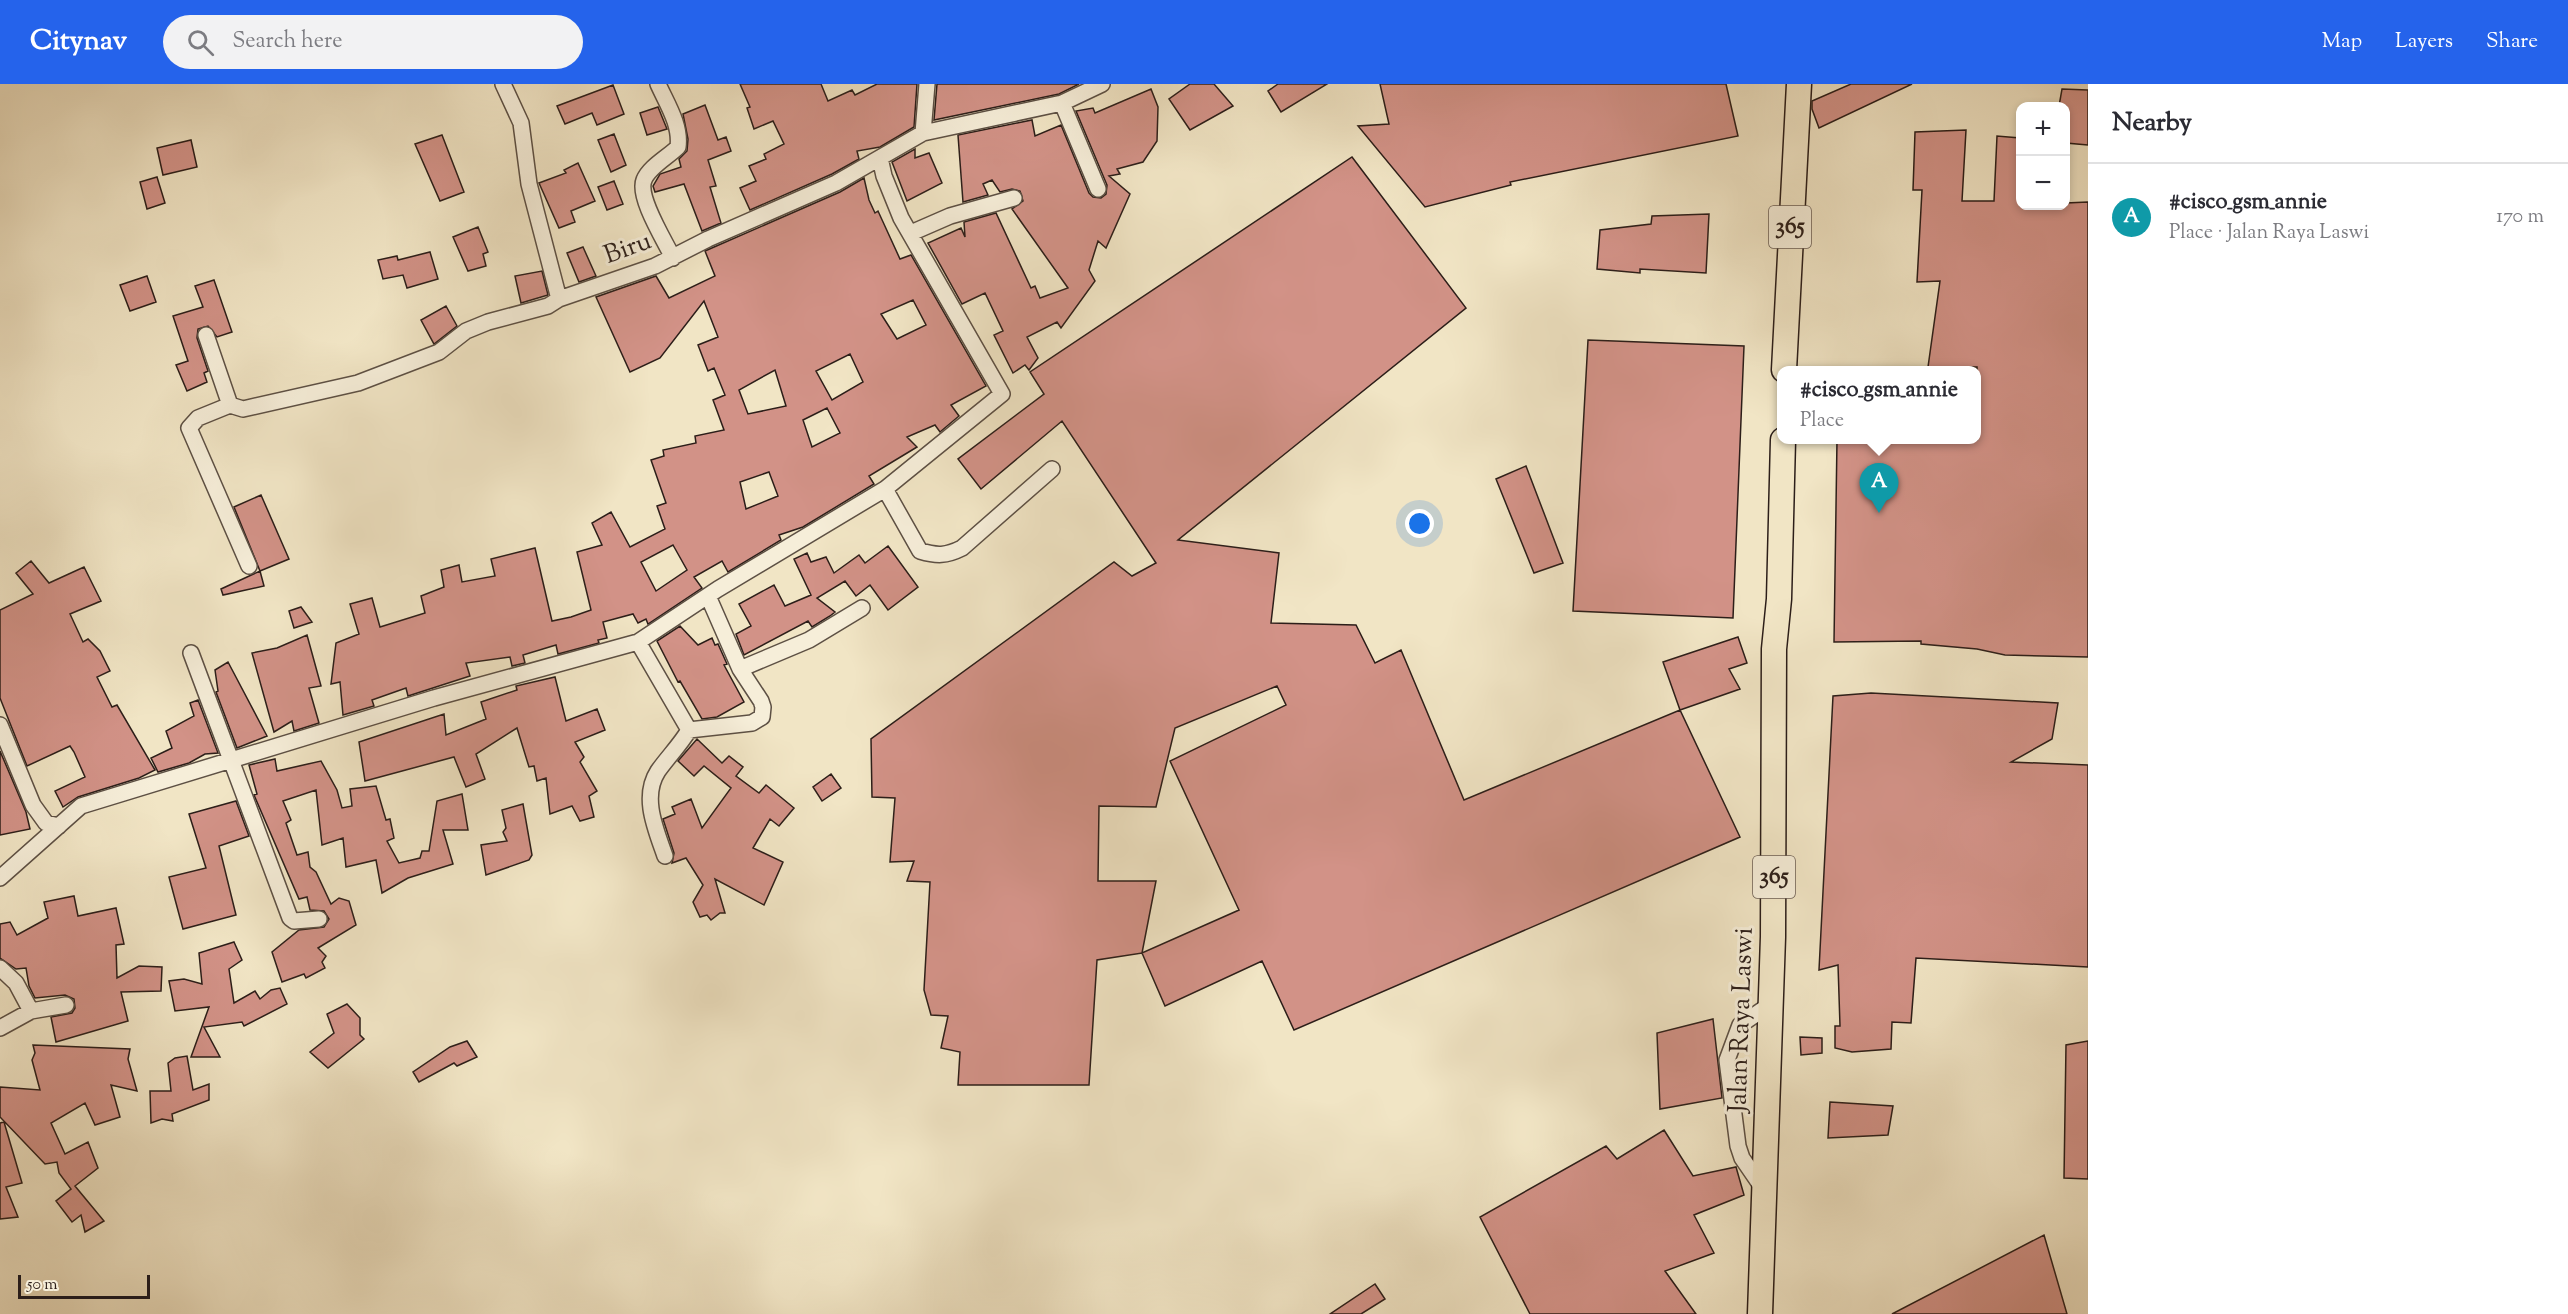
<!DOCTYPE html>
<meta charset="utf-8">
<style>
body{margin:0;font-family:"Sorts Mill Goudy",serif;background:#f2f2f3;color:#2b2b33}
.controls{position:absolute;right:18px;top:18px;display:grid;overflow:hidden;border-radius:12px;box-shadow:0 3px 9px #0003}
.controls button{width:54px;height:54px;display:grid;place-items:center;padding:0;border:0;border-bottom:2px solid #e1e1e2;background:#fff;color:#2b2b33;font:30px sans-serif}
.scale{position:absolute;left:18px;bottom:15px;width:132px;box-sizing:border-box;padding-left:6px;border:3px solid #2c1e19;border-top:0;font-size:16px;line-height:21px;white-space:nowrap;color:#2c1e19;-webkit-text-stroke:4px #f6eed9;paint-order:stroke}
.you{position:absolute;left:1420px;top:440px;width:21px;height:21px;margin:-15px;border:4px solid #fff;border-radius:50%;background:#1a73e8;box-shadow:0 0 0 9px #1a73e833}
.badge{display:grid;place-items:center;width:39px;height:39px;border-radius:50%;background:#2563eb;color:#fff;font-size:20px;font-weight:700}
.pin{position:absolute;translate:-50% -50px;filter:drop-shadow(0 2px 3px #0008)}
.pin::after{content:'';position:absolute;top:32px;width:21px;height:18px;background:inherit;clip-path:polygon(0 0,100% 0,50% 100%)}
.popup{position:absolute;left:1777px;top:282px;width:204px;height:78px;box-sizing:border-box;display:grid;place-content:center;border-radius:12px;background:#fff;filter:drop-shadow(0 2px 4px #0005);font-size:20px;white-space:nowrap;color:#7c7c81}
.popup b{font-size:22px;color:#2b2b33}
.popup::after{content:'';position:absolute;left:50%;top:100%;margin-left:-12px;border:12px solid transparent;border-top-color:#fff}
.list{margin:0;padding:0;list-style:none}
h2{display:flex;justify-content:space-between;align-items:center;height:78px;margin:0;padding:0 24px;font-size:26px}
h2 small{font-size:20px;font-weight:400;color:#7c7c81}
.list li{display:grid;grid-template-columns:39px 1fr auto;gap:18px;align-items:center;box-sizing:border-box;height:108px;padding:0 24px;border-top:2px solid #e1e1e2}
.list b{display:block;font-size:22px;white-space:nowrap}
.list p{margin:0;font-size:20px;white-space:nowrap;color:#7c7c81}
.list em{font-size:20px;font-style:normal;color:#7c7c81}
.icon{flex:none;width:33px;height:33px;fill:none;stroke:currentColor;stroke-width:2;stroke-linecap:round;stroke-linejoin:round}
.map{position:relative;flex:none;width:2088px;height:1230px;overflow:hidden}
header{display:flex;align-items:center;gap:36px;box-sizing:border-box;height:84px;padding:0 30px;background:#2563eb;color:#fff}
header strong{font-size:28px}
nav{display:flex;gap:33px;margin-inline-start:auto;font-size:21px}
.search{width:420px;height:54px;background:#f2f2f3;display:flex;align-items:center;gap:15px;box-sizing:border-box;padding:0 21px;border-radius:33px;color:#7c7c81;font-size:22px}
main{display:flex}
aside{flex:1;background:#fff}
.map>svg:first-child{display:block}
.building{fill:#d29287;stroke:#2c1e19;stroke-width:1.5;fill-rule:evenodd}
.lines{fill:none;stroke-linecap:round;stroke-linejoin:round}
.street-casing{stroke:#5d5044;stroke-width:18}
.primary-casing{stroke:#2c1e19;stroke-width:27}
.street{stroke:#f6eed9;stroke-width:15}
.primary{stroke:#f1e5c5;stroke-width:24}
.labels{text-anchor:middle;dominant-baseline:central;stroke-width:6;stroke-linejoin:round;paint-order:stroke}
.shield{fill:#f6eed9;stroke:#695c53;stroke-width:1.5}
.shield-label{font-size:24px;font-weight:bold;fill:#2c1e19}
.street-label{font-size:26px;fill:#2c1e19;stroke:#f6eed9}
</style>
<header>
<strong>Citynav</strong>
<div class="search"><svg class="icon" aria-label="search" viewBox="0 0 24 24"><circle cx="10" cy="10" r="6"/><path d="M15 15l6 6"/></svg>Search here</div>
<nav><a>Map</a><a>Layers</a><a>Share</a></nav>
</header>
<main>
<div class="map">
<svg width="2088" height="1230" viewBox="0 0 2088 1230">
<rect width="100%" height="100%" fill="#f1e5c5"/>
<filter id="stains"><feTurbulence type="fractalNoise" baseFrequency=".00333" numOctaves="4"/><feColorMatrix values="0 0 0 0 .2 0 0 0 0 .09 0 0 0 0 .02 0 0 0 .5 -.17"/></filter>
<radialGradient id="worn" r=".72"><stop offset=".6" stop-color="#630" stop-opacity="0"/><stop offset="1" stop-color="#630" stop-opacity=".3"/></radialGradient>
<path class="building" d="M 740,0 L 821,0 L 828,17 L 852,6 L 855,11 L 877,0 L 917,0 L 914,43 L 880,63 L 857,67 L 859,75 L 832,90 L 750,126 L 740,104 L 756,97 L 749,82 L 766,75 L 764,70 L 784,60 L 773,37 L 754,45 L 747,24 L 750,23 Z
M 937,0 L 1079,0 L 1059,10 L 934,36 Z
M 1190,0 L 1214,0 L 1233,22 L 1190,46 L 1169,15 Z
M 1278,0 L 1327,0 L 1281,28 L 1268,7 Z
M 1380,0 L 1726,0 L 1738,52 L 1510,98 L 1511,101 L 1425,123 L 1358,42 L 1389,40 Z
M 1851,0 L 1912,0 L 1819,44 L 1812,25 L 1812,17 Z
M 613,1 L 624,30 L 597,41 L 592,29 L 565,40 L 557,22 Z
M 1151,5 L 1158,23 L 1157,57 L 1143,78 L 1117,85 L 1120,90 L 1109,92 L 1130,110 L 1106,164 L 1098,157 L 1089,186 L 1095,197 L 1061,244 L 1057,238 L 1027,253 L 1038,274 L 1029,286 L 1025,281 L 1013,289 L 994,251 L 1003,247 L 985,209 L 962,220 L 928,159 L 961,144 L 965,153 L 964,138 L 996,129 L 1031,204 L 1035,202 L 1040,214 L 1068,204 L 1012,125 L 1023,117 L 1020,107 L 1012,105 L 1000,108 L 992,96 L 983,100 L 988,111 L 963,118 L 958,51 L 1032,36 L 1035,52 L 1061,41 L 1089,109 L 1093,113 L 1101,114 L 1106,110 L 1107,101 L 1076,27 L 1093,24 L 1095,29 Z
M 2062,5 L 2088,6 L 2088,61 L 2066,59 L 2066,22 L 2059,22 Z
M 705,21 L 718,56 L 726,53 L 731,67 L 708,76 L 716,102 L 710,103 L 721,139 L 702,147 L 684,100 L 655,108 L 653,102 L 660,90 L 681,83 L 679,75 L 687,67 L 688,55 L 683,30 Z
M 658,23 L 667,45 L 647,51 L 640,29 Z
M 1966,46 L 1962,117 L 1994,117 L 1997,52 L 2020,54 L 2020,122 L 2066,122 L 2066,119 L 2088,118 L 2088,573 L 2005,571 L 1977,565 L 1921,560 L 1921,557 L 1834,558 L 1837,356 L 1977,356 L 1977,283 L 1928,283 L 1940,197 L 1917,198 L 1922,106 L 1913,106 L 1915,48 Z
M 614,50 L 626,81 L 611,88 L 598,56 Z
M 442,51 L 464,108 L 440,117 L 415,60 Z
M 191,56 L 197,83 L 163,91 L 157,64 Z
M 915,65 L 915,74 L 929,69 L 942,99 L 907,117 L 892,78 Z
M 1352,73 L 1466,224 L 1178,456 L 1279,469 L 1271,539 L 1356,541 L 1375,579 L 1401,566 L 1464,716 L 1680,626 L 1740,753 L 1294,946 L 1262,877 L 1165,922 L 1142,869 L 1097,876 L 1089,1001 L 958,1001 L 960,968 L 941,964 L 948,932 L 931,931 L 924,906 L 930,798 L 907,797 L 914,777 L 890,778 L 895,714 L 872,713 L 871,655 L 1114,478 L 1132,492 L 1156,479 L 1062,337 L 981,405 L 958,375 L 1044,310 L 1030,288 ZM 1277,602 L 1286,621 L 1170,677 L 1239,826 L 1142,869 L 1156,797 L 1098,797 L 1099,722 L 1156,723 L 1175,644 Z
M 578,79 L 595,117 L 571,127 L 575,138 L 559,144 L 539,99 L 566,89 L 564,86 Z
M 157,93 L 165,119 L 147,125 L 140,98 Z
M 864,94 L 869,116 L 875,129 L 878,127 L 900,175 L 911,171 L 986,302 L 951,321 L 959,332 L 940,348 L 935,341 L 907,353 L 917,363 L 869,392 L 874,400 L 803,443 L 779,451 L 781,456 L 728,488 L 722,477 L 694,493 L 702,504 L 648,540 L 646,535 L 638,539 L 633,530 L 603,538 L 607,554 L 598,556 L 599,559 L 558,570 L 556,561 L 523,571 L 525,579 L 512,582 L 510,573 L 466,579 L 470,592 L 408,612 L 406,604 L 372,616 L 374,622 L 343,631 L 340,598 L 331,600 L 336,559 L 359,550 L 350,520 L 372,514 L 380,543 L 425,529 L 421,512 L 444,503 L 441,486 L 459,481 L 462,498 L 495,492 L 491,475 L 535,464 L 552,537 L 571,533 L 591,526 L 577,468 L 602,461 L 592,439 L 611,428 L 630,463 L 665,445 L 657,422 L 666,419 L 651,376 L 664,372 L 663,366 L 696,359 L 695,352 L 724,346 L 713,316 L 725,311 L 714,284 L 708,287 L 698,261 L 718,253 L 704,217 L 660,274 L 630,288 L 596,213 L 656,192 L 669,214 L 715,192 L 705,167 L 840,108 ZM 913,216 L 926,241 L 897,255 L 881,230 ZM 850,270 L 863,298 L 832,316 L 816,287 ZM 775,286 L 786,322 L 748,330 L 739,306 ZM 827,324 L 840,349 L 812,363 L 803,336 ZM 769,388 L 778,412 L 746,425 L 740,398 ZM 673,461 L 687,486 L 656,507 L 641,478 Z
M 614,97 L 623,120 L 607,126 L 598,103 Z
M 1709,130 L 1706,189 L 1640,185 L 1640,189 L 1597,185 L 1600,146 L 1651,140 L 1652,132 Z
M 478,143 L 488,168 L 483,170 L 486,182 L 468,187 L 453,153 Z
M 583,163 L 596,192 L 579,198 L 567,169 Z
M 430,168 L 438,195 L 407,204 L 403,191 L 383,195 L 378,176 L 397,172 L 398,176 Z
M 542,187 L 548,211 L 521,219 L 515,192 Z
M 147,192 L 156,218 L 130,227 L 120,201 Z
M 214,196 L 232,248 L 217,253 L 208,242 L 198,245 L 197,254 L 208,287 L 204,289 L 207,298 L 187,307 L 176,281 L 188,277 L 173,232 L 203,223 L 195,202 Z
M 446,222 L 457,242 L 434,260 L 421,236 Z
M 1588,256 L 1744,262 L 1733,534 L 1573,527 Z
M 1526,382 L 1563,479 L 1534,489 L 1496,395 Z
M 261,411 L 289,475 L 260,487 L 234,423 Z
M 888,462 L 918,503 L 888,526 L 870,501 L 856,512 L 845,497 L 817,514 L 835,528 L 830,532 L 812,543 L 808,537 L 744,571 L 736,550 L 751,542 L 739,520 L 774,501 L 785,522 L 811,511 L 794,475 L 807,469 L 811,478 L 826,473 L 834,489 L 859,471 L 865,479 Z
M 31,477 L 49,499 L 84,483 L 101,517 L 70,530 L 83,558 L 88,555 L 100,567 L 110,587 L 97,593 L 112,623 L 117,621 L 155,686 L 139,694 L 78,713 L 63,723 L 55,707 L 85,693 L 74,668 L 70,662 L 27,682 L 0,614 L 0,526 L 33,510 L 16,489 Z
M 260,487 L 264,502 L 223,511 L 221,505 Z
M 301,523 L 312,538 L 294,544 L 289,527 Z
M 680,542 L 698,561 L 712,554 L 715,561 L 718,560 L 727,580 L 724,581 L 744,618 L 717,633 L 702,635 L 680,597 L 678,598 L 657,557 Z
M 307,551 L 321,602 L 309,604 L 319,639 L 294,647 L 292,637 L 274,648 L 252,569 L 277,564 Z
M 1738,553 L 1747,579 L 1729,585 L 1740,605 L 1680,626 L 1663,578 Z
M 228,578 L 267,652 L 237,664 L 216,608 L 218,607 L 215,586 Z
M 555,593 L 566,637 L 597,625 L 605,646 L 575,658 L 584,673 L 580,678 L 597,707 L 589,712 L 594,733 L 580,737 L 572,722 L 550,730 L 546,694 L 537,697 L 534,682 L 529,683 L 517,644 L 476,670 L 485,695 L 466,703 L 454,673 L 365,697 L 359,658 L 444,630 L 446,651 L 486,635 L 481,618 L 517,606 L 516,602 Z
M 1871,609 L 2058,619 L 2052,655 L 2011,678 L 2088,681 L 2088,883 L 1916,874 L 1911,939 L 1892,938 L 1891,965 L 1852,968 L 1835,964 L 1835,942 L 1840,942 L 1838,881 L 1819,886 L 1833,612 Z
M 198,616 L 218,669 L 205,670 L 189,679 L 158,688 L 151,674 L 172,664 L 166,647 L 194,632 L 190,619 Z
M 697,655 L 722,679 L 729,672 L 743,683 L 736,692 L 759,709 L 766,701 L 794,724 L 779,742 L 770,735 L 753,764 L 783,778 L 764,821 L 715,795 L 725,829 L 720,829 L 711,836 L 707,831 L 700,833 L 693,818 L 703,801 L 686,774 L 672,779 L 674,769 L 663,735 L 675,730 L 672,723 L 691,715 L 702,744 L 731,704 L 704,682 L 694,692 L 678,677 Z
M 0,667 L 26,728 L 30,745 L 0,751 Z
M 275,675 L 277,687 L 321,677 L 337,706 L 342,724 L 352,722 L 350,705 L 376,702 L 386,736 L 390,735 L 394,754 L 387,757 L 399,779 L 420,774 L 422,767 L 429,767 L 437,717 L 462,710 L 468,746 L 443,746 L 453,780 L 408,794 L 382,809 L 376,776 L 346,783 L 343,754 L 322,761 L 316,706 L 283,717 L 291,736 L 286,739 L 297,771 L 308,768 L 310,783 L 316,788 L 331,820 L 339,814 L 349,817 L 356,841 L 318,864 L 326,872 L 322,878 L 325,884 L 306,894 L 304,890 L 282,898 L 272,868 L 299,846 L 324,843 L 329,835 L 324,827 L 310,826 L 307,813 L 299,815 L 254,711 L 257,710 L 249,681 Z
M 831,690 L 841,704 L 822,717 L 813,703 Z
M 236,717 L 249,752 L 219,762 L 236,831 L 183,845 L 169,793 L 206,784 L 189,730 Z
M 523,720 L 532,771 L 529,776 L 486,791 L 481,761 L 507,757 L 503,748 L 506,744 L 502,726 Z
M 74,812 L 78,832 L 116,824 L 124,860 L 116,861 L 117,894 L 139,882 L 162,883 L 161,907 L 121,908 L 128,937 L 56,958 L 51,933 L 72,929 L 75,924 L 74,915 L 65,911 L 35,914 L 29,902 L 26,884 L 16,885 L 0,874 L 0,840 L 10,838 L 17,851 L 48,834 L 44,818 Z
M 234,858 L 242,876 L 229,885 L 234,919 L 255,907 L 260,915 L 271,906 L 280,904 L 287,920 L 244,942 L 242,938 L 204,943 L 220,973 L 191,973 L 209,923 L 175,927 L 169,897 L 184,895 L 202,900 L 199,869 Z
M 347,920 L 360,934 L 360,951 L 364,955 L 328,984 L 310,968 L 334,949 L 327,930 Z
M 1713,935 L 1722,1014 L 1660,1025 L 1657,949 Z
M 1800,953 L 1822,954 L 1822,969 L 1801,971 Z
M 467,957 L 477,973 L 457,982 L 454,979 L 419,998 L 413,988 L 450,963 Z
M 2088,957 L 2088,1095 L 2064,1094 L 2066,961 Z
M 33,961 L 130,965 L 128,975 L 137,1007 L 111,1001 L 120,1033 L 95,1041 L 85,1019 L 51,1039 L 65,1070 L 88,1058 L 98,1084 L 75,1102 L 104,1137 L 85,1148 L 81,1131 L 72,1138 L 56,1117 L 71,1105 L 59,1089 L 57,1078 L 45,1080 L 0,1033 L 0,1003 L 40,1006 L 32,976 L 35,969 Z
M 187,972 L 193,1006 L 209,1000 L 209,1016 L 172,1030 L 173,1037 L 162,1035 L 151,1039 L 150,1007 L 171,1007 L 168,979 L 175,974 Z
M 1830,1018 L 1893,1022 L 1888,1051 L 1828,1054 Z
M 4,1038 L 22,1099 L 6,1103 L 18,1133 L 0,1135 L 0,1039 Z
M 1664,1046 L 1693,1092 L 1736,1083 L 1744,1111 L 1694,1131 L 1714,1169 L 1665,1187 L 1696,1230 L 1530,1230 L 1480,1133 L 1606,1062 L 1617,1075 Z
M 2044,1151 L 2067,1230 L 1892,1230 Z
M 1375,1200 L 1385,1215 L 1361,1230 L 1330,1230 Z"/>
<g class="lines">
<g class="street-casing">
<path id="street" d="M 503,0 L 521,39 L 529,100 L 559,215
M 658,0 C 667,20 681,41 678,63 C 668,73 649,83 644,96 C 637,113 665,157 673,174
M 1062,19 L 1098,105
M 923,49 L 927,0
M 911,149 L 950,132 L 1014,114
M 206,251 L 230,321 L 243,325 L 358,299 L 439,268 L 466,247 L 488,238 L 548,222 L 559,215 L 655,182 L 708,155 L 836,99 L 923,49 L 1062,19 L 1102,0
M 230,321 L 198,334 L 189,344 L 249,482
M 885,405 L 920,467 C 937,472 946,472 962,464 L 1052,385
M 638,558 L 689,646 C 680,661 668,673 658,687 C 641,713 656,746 665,772
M 191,569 L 290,834 L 294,837 L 319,835
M 740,585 L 809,556 L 862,524
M 0,641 L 33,721 L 46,739 L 59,742
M 689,646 L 752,639 L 762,633 L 763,623 L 761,617 L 740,585 L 708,512
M 0,794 L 81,722 L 434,614 L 638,558 L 718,505 L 885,405 L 1002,310 L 901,134 L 884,92 L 880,74
M 0,884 L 16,899 L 31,927 L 66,921
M 0,944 L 31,927
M 1764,1106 L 1742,1074 L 1738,1062 L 1727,976 L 1740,941 L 1771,920"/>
</g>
<g class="primary-casing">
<path id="primary" d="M 1784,286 L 1799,0
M 1760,1230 L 1773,853 L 1774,565 L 1779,515 L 1783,356"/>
</g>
<use href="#street" class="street"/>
<use href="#primary" class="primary"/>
</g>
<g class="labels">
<g class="shield">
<rect x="1769" y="122" width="42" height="42" rx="4.5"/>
<rect x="1753" y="772" width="42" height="42" rx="4.5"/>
</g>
<g class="shield-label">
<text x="1790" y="143">365</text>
<text x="1774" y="793">365</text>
</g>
<g class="street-label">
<text transform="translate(628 165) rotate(-20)">Biru</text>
<text transform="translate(1742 936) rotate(-88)">Jalan Raya Laswi</text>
</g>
</g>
<rect width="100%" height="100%" filter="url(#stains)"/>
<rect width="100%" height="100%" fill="url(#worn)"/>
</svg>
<div class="controls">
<button>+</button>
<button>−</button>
</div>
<div class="scale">50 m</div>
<div class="you"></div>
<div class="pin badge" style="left:1879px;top:429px;background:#0f9aa8">A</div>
<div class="popup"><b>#cisco_gsm_annie</b>Place</div>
</div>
<aside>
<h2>Nearby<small></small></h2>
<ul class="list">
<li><span class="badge" style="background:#0f9aa8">A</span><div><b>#cisco_gsm_annie</b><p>Place · Jalan Raya Laswi</p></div><em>170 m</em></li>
</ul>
</aside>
</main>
